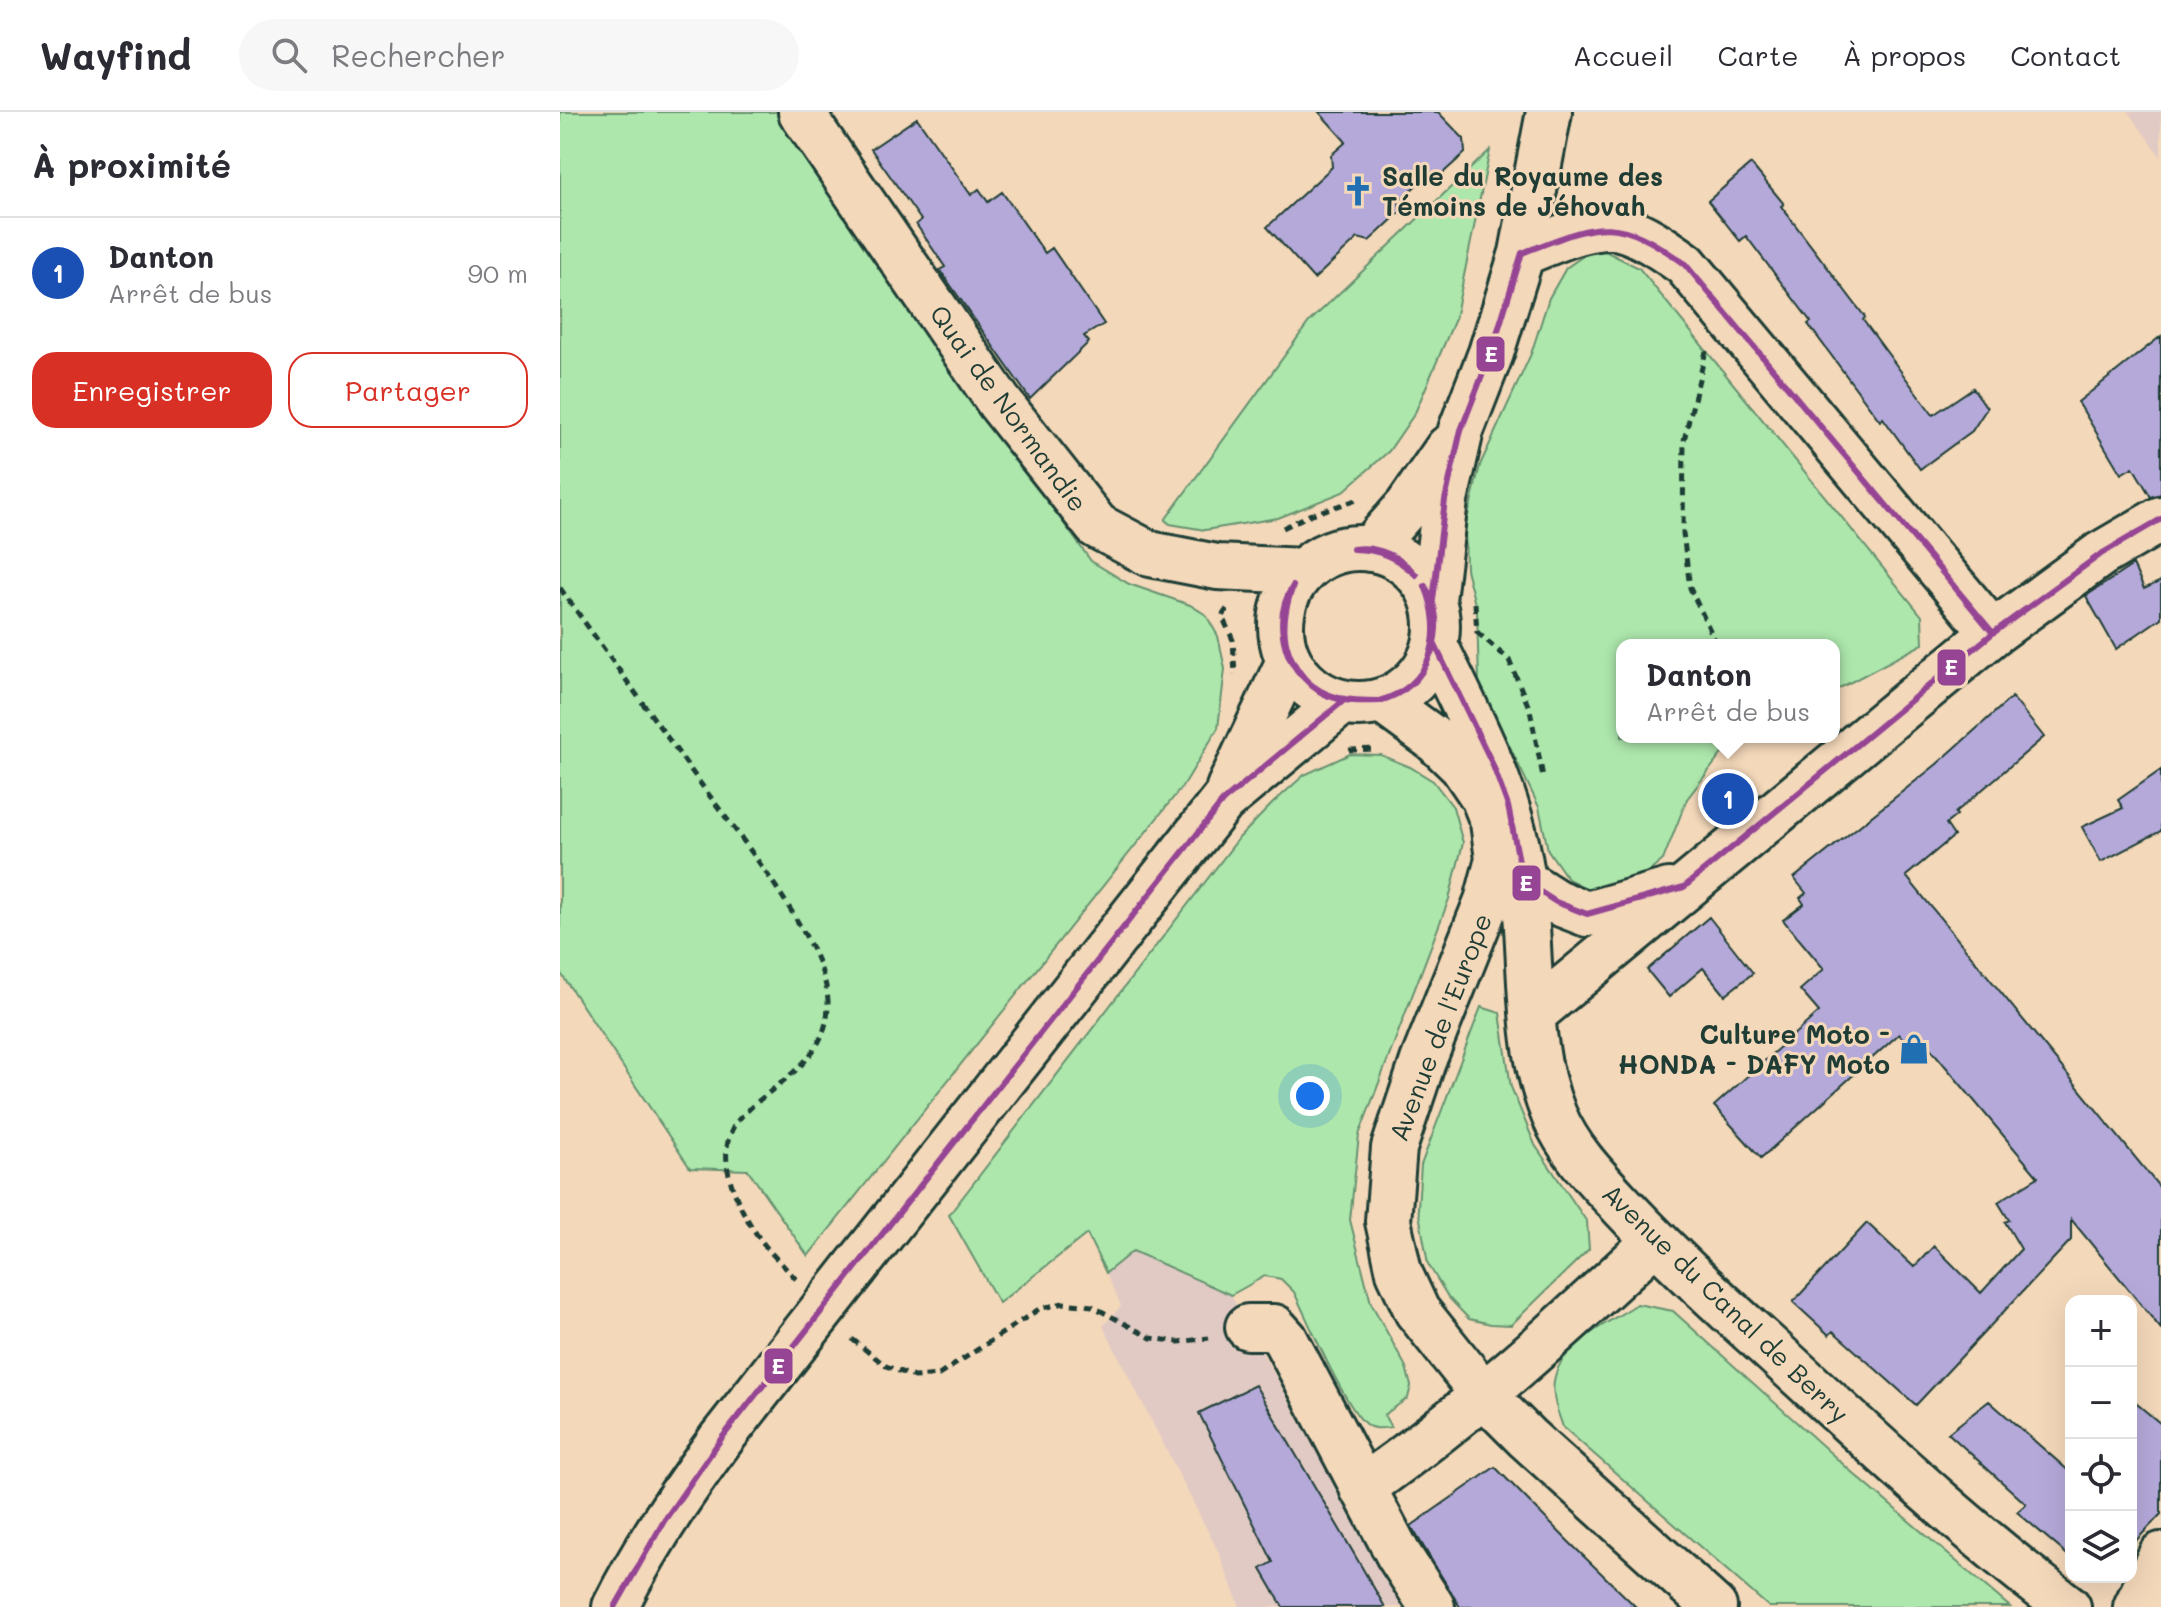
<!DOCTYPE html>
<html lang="fr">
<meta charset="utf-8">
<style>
body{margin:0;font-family:Mali,sans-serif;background:#f7f7f7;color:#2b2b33}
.controls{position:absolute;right:24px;bottom:24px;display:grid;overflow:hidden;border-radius:16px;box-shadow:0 8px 32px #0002}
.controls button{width:72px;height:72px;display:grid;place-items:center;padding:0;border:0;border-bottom:2px solid #e1e1e2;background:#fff;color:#2b2b33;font:40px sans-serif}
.you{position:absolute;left:750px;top:984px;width:28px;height:28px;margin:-20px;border:6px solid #fff;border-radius:50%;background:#1a73e8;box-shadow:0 0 0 12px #1a73e833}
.badge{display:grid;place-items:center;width:52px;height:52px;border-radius:50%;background:#d93025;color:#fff;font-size:26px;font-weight:700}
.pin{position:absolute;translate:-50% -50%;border:4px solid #fff;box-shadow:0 2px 8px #0006}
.popup{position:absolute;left:1056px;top:527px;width:224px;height:104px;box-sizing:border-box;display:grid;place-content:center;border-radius:16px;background:#fff;filter:drop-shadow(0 2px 6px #0005);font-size:26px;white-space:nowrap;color:#7c7c81}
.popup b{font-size:30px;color:#2b2b33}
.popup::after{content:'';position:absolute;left:50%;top:100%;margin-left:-16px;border:16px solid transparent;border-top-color:#fff}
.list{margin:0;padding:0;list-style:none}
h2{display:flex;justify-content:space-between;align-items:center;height:104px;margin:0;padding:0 32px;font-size:34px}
h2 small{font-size:26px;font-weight:400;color:#7c7c81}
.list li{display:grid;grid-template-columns:52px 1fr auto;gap:24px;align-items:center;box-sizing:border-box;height:112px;padding:0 32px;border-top:2px solid #e1e1e2}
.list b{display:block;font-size:30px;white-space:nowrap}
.list p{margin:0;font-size:26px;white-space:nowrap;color:#7c7c81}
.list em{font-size:26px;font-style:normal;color:#7c7c81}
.actions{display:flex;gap:16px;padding:24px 32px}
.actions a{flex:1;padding:18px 0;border:2px solid #d93025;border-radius:24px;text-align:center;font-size:28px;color:#d93025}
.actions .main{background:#d93025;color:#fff}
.icon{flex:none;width:44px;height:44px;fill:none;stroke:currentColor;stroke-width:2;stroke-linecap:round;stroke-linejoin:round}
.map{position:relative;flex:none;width:1601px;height:1495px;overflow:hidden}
header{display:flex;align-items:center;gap:48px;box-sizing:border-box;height:112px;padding:0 40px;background:#fff;border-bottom:2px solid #e1e1e2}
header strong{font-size:38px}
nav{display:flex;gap:44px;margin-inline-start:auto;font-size:28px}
.search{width:560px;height:72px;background:#f7f7f7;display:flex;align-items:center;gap:20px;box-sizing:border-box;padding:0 28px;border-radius:44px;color:#7c7c81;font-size:30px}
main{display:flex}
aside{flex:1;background:#fff}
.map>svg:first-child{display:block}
.built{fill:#e1cac4}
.green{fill:#ade7ac;stroke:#669270;stroke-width:2}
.building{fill:#b5a9da;stroke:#1f3d34;stroke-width:2}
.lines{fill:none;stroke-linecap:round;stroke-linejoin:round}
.minor-casing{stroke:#1f3d34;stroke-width:50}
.path{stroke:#1f3d34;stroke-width:5;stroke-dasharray:8 6;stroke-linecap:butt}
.minor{stroke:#f4d8ba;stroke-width:44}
.minor-bridge-casing{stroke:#1f3d34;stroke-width:50;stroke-linecap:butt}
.minor-bridge{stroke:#f4d8ba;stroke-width:44}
.bus-1-casing{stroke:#f4d8ba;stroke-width:12}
.bus-1{stroke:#954593;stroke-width:6}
.labels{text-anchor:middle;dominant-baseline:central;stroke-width:6;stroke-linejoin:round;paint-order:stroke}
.poi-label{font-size:26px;font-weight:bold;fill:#1f3d34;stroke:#f4d8ba;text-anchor:start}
.street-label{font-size:26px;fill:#1f3d34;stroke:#f4d8ba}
.line-badge{stroke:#f4d8ba;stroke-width:3}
.badge-label{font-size:22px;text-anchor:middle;font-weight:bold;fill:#fff}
</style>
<header>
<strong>Wayfind</strong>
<div class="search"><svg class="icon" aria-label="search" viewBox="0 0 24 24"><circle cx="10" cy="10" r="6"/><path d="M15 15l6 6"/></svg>Rechercher</div>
<nav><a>Accueil</a><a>Carte</a><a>À propos</a><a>Contact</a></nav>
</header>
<main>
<aside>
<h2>À proximité<small></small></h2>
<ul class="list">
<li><span class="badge" style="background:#1a4fb4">1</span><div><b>Danton</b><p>Arrêt de bus</p></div><em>90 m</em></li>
</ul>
<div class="actions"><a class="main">Enregistrer</a><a>Partager</a></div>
</aside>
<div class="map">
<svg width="1601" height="1495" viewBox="0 0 1601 1495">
<rect width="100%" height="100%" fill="#f4d8ba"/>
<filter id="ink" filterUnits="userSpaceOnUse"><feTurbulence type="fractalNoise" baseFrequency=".0125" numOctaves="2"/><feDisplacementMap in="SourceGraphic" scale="16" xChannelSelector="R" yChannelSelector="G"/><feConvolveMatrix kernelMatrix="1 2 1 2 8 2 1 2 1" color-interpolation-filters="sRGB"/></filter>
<g filter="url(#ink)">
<path class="built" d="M 1568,0 L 1601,0 L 1601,45 Z
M 572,1139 L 671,1183 L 800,1420 L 850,1495 L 680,1495 L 658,1439 L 543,1214 L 561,1194 L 546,1161 Z"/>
<path class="green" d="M 0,0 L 220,0 L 461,352 L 531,449 L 569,472 L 630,493 L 646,503 L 658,524 L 665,557 L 658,616 L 625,671 L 248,1144 L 188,1058 L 130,1056 L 0,860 Z
M 930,38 L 895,207 L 855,301 L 829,339 L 783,380 L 718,406 L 645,418 L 610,412 L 605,408 L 749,210 Z
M 1045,139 L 1079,156 L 1362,504 L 1363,532 L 1274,579 L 1274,533 L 1062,533 L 1062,625 L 1185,625 L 1164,639 L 1127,687 L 1103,748 L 1066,779 L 1029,778 L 1008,767 L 988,738 L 979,695 L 919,571 L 917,500 L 906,457 L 905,417 L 920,353 L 971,242 L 989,186 L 1006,156 L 1026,142 Z
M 790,642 L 821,643 L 850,655 L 873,669 L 893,695 L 903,731 L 889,787 L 799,1023 L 790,1108 L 811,1191 L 846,1255 L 851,1274 L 848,1286 L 824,1303 L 831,1315 C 823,1316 814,1318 807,1313 C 787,1300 747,1206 734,1180 L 721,1167 L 705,1164 L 671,1183 L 573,1139 L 546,1161 L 527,1122 L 439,1191 L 389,1103 L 679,726 L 713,691 L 744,663 Z
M 921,895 L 940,901 L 951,975 L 975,1033 L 1027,1110 L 1029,1137 L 951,1213 L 931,1212 L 909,1207 L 888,1185 L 868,1152 L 858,1096 L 861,1053 Z
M 1077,1192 L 1113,1199 L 1295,1363 L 1450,1495 L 1209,1495 L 1003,1315 C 1000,1305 995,1295 994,1284 C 987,1237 1045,1214 1077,1192 Z"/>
<path class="building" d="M 759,0 L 878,0 L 904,27 L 905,41 L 873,70 L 861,69 L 839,89 L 840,100 L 820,119 L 809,129 L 798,126 L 754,167 L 707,115 L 772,55 L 771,43 L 786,30 Z
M 357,6 L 411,83 L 419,77 L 428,90 L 442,80 L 485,141 L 492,136 L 544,212 L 524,224 L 529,230 L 470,287 L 380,158 L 385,155 L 356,112 L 361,108 L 311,37 Z
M 1191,52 L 1224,92 L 1221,94 L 1305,205 L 1303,208 L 1373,303 L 1413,276 L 1427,296 L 1412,319 L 1360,357 L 1323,306 L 1320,309 L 1248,212 L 1251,210 L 1186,124 L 1180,129 L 1148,89 Z
M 1601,224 L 1601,382 L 1591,385 L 1573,355 L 1561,362 L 1518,290 Z
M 1573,453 L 1584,477 L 1601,469 L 1601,506 L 1556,537 L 1526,484 Z
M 1452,585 L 1484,625 L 1395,701 L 1397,703 L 1386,712 L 1394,724 L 1346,764 L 1601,1077 L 1601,1217 L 1511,1107 L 1511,1128 L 1356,1293 L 1273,1219 L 1269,1223 L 1233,1190 L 1307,1111 L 1354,1155 L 1374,1134 L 1421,1181 L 1461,1137 L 1445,1110 L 1449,1108 L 1438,1090 L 1478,1065 L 1371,937 L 1359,948 L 1339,922 L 1201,1046 L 1154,994 L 1259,900 L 1240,878 L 1264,857 L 1223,808 L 1244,792 L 1240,786 L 1246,781 L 1234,766 L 1377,652 Z
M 1601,658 L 1601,719 L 1541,750 L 1522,715 L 1563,696 L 1558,688 Z
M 1149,805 L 1193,861 L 1165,883 L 1143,856 L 1109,885 L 1087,858 Z
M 695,1273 L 779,1416 L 825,1495 L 723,1495 L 701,1457 L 713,1450 L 639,1301 Z
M 1571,1287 L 1601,1312 L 1601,1402 L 1571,1434 Z
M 1429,1289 L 1511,1361 L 1511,1446 L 1457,1400 L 1466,1392 L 1388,1321 Z
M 935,1355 L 1009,1430 L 1076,1495 L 900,1495 L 851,1414 Z"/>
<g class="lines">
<g class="minor-casing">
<path id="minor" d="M 241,0 L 439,290 L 537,414 L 590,442 L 657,455 L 744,459
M 962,141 C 989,131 1022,114 1052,115 C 1075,116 1107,139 1125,152 L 1433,521
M721 514a78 78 0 1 1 156 0a78 78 0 1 1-156 0Z
M 810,437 L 848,394 L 888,336
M 873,488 L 885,388 L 901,318 L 931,241 L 962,141 L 989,0
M 875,533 C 913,613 952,681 963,770 C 973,847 964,931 994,1003 C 1009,1039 1037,1067 1063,1095 C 1107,1142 1154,1186 1202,1229 C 1302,1320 1400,1414 1508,1495
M 822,589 L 874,627 L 902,654 L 923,685 L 933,710 L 938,747 L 927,789 L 863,949 L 834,1036 L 828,1109 L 839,1160 L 857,1199 L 924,1283 L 967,1326 L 1154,1495
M 669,676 L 729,549
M 963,769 L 996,790 L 1027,802 L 1109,779
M 973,902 L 1433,521 L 1541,442 L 1601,407
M 296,1155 L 663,689 L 782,590
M 688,1215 L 714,1215 L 725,1227 L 838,1442 L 872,1495
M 802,1376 C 907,1303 1002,1216 1095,1129
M 55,1495 C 85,1435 121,1381 161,1327
M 1576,1495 L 1601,1443"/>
</g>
<path class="path" d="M 1146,239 L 1124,328 L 1123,421 L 1130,476 L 1157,533
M 723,416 L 749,403 L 800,387
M 0,476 C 46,540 92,604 138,668 C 174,718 267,830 268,890 C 269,949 217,968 181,1005 C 149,1038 177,1095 200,1127 C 210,1141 224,1154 236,1167
M 915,491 L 917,521
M 667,497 L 662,504 L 673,528 L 675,563
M 917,520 L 949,548 L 970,598 L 983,665
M 1181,636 L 1181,625
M 789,638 L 815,637
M 292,1227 L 326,1254 L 354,1265 L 379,1263 L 479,1197 L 503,1191 L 532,1194 L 591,1226 L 619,1230 L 649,1226"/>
<use href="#minor" class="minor"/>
<g class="minor-bridge-casing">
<path id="minor-bridge" d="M 161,1327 L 296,1155"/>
</g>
<use href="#minor-bridge" class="minor-bridge"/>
<g class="bus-1-casing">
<path id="bus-1" d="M 793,437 C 819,437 838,446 856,463
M 793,437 C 817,433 841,445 856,463
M 733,474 C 720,508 720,538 745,567
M 733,474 C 714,503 721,544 745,567
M 865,474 C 879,496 878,516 872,540
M 873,488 L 885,388 L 901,318 L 931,241 L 962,141 C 1039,111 1054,101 1125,152 L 1433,521
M 875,533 L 932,651 L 948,694 L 963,769 L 996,790 L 1027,802 L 1124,775 L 1433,521 L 1541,442 L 1601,407
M 745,567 C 766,588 790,589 819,589
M 745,567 C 765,590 790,590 819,589
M 819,589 C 873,574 885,521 865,474
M 55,1495 L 104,1409 L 161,1327 L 663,689 L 782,590"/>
</g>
<use href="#bus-1" class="bus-1"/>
</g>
</g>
<defs>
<g id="church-bare" transform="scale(2.4)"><path d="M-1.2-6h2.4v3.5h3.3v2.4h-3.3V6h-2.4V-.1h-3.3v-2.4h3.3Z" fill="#1f6fb2" stroke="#f4d8ba" stroke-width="2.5" paint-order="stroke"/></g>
<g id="shop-bare" transform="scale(2.4)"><path d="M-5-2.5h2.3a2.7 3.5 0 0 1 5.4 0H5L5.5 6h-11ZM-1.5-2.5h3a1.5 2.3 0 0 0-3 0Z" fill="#1f6fb2" stroke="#f4d8ba" stroke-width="2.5" paint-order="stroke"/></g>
</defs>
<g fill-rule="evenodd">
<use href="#church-bare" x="798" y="79"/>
<use href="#shop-bare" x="1354" y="937"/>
</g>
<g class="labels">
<g class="poi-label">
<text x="822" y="64">Salle du Royaume des<tspan x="822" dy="30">Témoins de Jéhovah</tspan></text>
<text x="1330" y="922" text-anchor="end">Culture Moto -<tspan x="1330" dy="30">HONDA - DAFY Moto</tspan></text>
</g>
<g class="street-label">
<text transform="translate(449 296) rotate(54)">Quai de Normandie</text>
<text transform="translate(880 915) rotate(-69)">Avenue de l'Europe</text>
<text transform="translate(1166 1191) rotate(44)">Avenue du Canal de Berry</text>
</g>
</g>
<g class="line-badge">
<rect x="915" y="223" width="31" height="38" rx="8" fill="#954593"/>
<rect x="1376" y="536" width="31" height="39" rx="8" fill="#954593"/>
<rect x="951" y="752" width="31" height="38" rx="8" fill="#954593"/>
<rect x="203" y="1235" width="31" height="38" rx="8" fill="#954593"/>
</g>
<g class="badge-label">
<text x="931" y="250">E</text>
<text x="1391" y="563">E</text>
<text x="966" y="779">E</text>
<text x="218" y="1262">E</text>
</g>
</svg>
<div class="controls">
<button>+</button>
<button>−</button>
<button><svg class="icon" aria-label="locate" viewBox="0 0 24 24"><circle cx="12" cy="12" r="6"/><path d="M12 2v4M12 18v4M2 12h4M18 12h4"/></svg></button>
<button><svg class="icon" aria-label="layers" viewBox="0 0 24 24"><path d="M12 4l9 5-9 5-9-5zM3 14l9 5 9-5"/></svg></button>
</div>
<div class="you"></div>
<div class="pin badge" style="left:1168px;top:687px;background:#1a4fb4">1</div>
<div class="popup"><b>Danton</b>Arrêt de bus</div>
</div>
</main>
